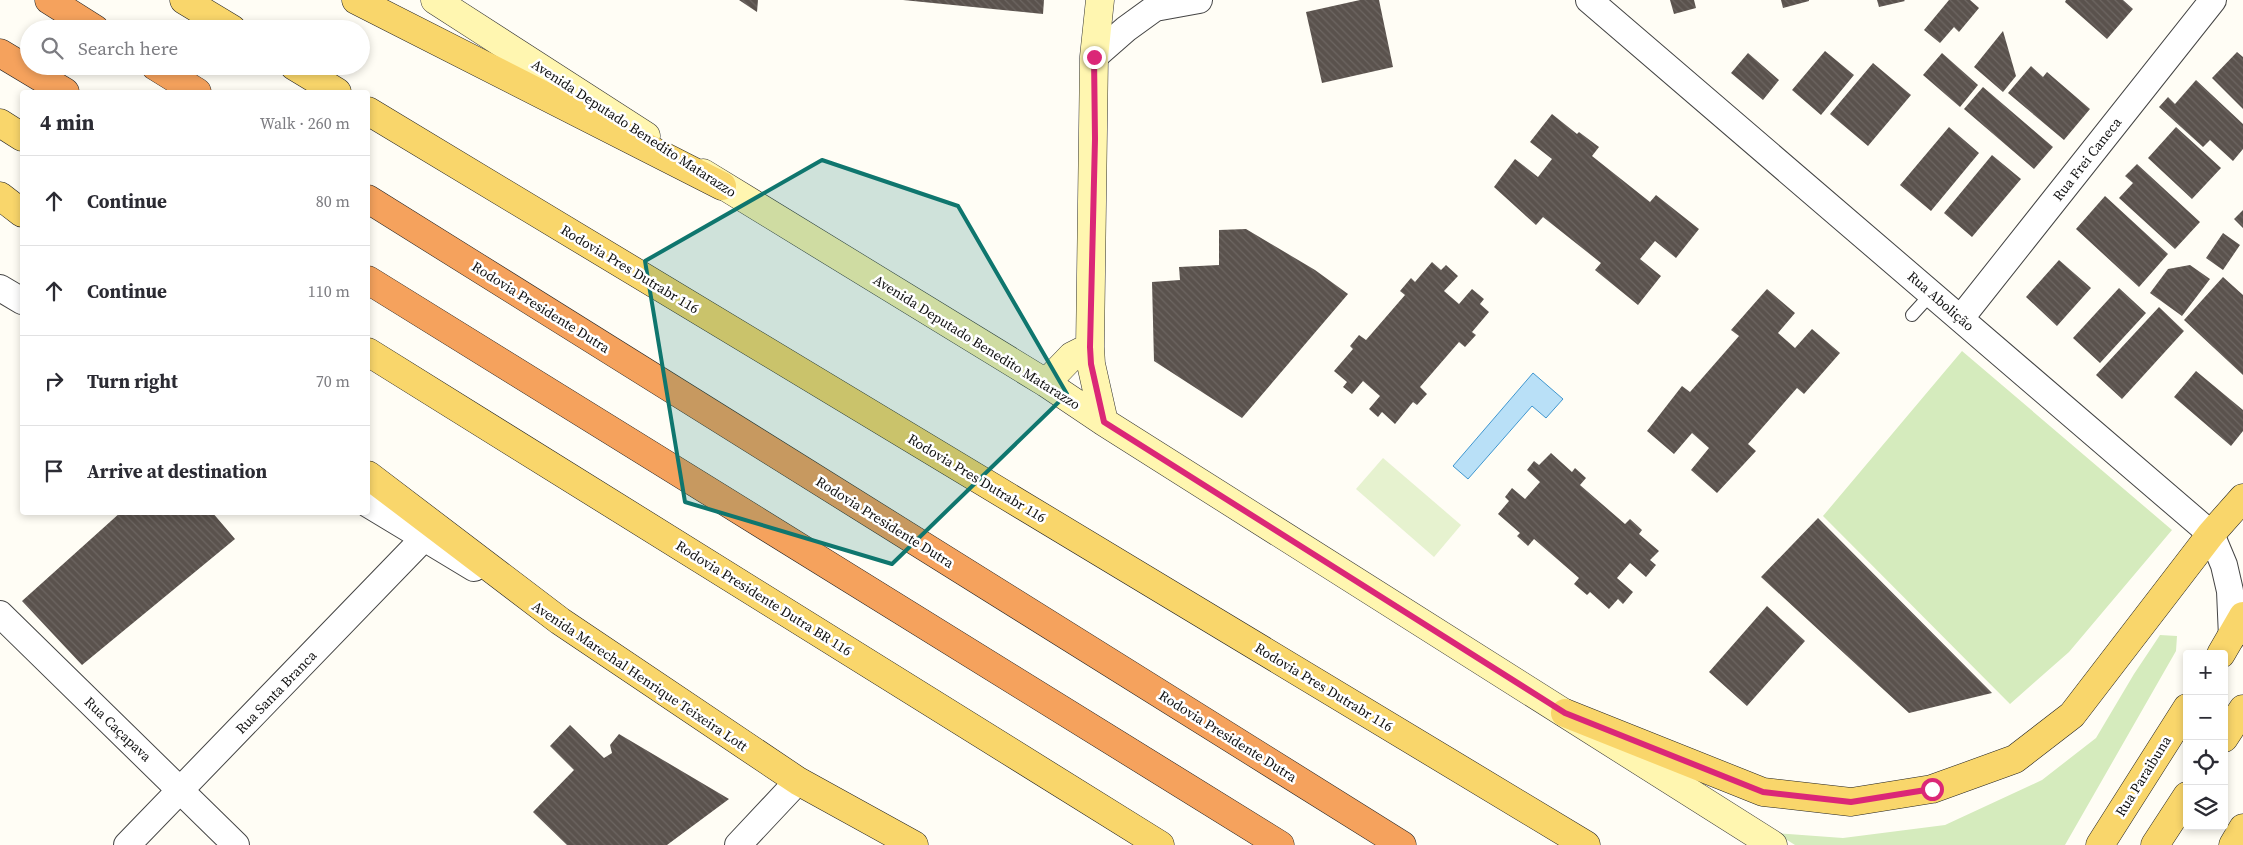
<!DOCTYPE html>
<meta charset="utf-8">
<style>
body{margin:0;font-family:"Source Serif 4",serif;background:#f7f7f7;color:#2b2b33}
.controls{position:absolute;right:15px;bottom:15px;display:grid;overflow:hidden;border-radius:5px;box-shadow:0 2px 8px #0003}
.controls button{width:45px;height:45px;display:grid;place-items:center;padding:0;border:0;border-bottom:1px solid #e1e1e2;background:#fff;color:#2b2b33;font:25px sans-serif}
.stop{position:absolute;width:15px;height:15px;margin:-11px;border:4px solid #db2777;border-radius:50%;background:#fff}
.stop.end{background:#db2777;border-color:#fff;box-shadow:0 1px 5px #0008}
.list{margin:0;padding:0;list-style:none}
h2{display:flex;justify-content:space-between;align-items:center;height:65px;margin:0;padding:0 20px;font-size:21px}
h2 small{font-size:16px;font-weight:400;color:#7c7c81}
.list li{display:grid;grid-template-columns:32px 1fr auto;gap:15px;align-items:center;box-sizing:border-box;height:90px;padding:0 20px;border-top:1px solid #e1e1e2}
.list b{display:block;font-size:19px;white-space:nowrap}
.list em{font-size:16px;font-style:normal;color:#7c7c81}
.icon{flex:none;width:28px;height:28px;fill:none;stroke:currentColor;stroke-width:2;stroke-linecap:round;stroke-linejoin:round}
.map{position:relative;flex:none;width:2243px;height:845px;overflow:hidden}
.search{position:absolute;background:#fff;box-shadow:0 2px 8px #0003;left:20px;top:20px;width:350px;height:55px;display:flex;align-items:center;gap:12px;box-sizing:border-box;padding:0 18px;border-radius:28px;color:#7c7c81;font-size:19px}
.panel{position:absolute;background:#fff;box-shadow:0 2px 8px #0003;left:20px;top:90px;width:350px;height:425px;border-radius:5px}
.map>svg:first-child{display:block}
.grass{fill:#d5ebbd}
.pitch{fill:#e6f2cf}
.water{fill:#b9e0f7;stroke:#3f96cf}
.building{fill:url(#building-back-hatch)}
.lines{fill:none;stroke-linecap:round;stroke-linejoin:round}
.lane-casing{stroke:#444;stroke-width:14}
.street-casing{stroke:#444;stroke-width:28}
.secondary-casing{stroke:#333;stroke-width:29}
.primary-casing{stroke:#222;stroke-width:29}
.highway-casing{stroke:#222;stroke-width:29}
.lane{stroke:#fff;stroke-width:12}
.street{stroke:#fff;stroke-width:26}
.secondary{stroke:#fff6b0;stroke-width:28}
.primary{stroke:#f9d66b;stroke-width:28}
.highway{stroke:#f5a25d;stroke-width:28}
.route{stroke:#db2777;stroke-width:6}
.marked{fill:#0f766e;fill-opacity:0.2;stroke:#0f766e;stroke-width:4;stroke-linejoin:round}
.labels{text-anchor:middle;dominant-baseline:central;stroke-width:5;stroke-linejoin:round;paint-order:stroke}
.street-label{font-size:14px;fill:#111;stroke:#fff}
</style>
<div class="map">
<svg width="2243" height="845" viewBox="0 0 2243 845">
<defs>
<pattern id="building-back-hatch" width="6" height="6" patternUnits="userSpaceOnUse" patternTransform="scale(1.25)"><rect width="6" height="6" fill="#5a524d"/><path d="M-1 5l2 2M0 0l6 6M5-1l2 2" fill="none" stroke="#6d6662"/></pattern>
</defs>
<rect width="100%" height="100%" fill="#fffdf5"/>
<path class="grass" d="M 1962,351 L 2172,530 L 2069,652 L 2010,704 L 1823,516 Z
M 2160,635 L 2177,636 L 2176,651 L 2065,845 L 1795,845 L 1776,833 L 1843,838 L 1945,825 L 2042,780 L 2096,738 L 2134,674 Z"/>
<path class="pitch" d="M 1383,458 L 1461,525 L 1434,557 L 1356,489 Z"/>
<path class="water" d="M 1533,373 L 1563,399 L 1546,418 L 1532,406 L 1468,479 L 1453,466 Z"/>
<path class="building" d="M 739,0 L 758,0 L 757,12 Z
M 903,0 L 1044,0 L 1043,14 Z
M 1360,0 L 1379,0 L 1393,67 L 1322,83 L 1306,12 Z
M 1670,0 L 1694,0 L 1696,8 L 1674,14 Z
M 1781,0 L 1809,0 L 1809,1 L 1783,8 Z
M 1877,0 L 1904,0 L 1905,1 L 1879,7 Z
M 1949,0 L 1970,0 L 1979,8 L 1959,32 L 1954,27 L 1940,43 L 1924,30 Z
M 2066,0 L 2123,0 L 2133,9 L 2107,39 L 2065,2 Z
M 2003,31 L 2016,76 L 2003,92 L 1974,67 Z
M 1825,51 L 1854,75 L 1821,115 L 1792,90 Z
M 2237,52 L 2243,57 L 2243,109 L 2212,78 Z
M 1748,53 L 1779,80 L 1763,100 L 1731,73 Z
M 1942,53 L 1978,85 L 1960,107 L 1923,75 Z
M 1873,63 L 1911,95 L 1868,146 L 1830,114 Z
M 2031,66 L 2043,77 L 2047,72 L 2090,109 L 2064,140 L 2008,93 Z
M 2196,80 L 2243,124 L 2243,149 L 2233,161 L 2210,140 L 2203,147 L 2159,107 L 2168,97 L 2175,104 Z
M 1983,87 L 2053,147 L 2034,169 L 1964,109 Z
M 1552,114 L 1577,134 L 1579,132 L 1599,147 L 1592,156 L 1650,202 L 1656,195 L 1699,229 L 1676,258 L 1655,241 L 1640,259 L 1661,276 L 1638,305 L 1595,270 L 1601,263 L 1543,217 L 1536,225 L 1494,187 L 1515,159 L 1538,177 L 1552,159 L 1530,142 Z
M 1949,127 L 1979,153 L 1931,211 L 1900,185 Z
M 2176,127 L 2221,168 L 2192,199 L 2148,158 Z
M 1992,155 L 2021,179 L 1972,237 L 1944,213 Z
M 2137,164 L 2200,222 L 2175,249 L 2119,198 L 2133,183 L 2125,176 Z
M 2105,196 L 2168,254 L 2139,287 L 2076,229 Z
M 2243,210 L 2243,228 L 2234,219 Z
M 1246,229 L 1315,270 L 1348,294 L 1242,418 L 1154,361 L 1152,282 L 1180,280 L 1179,267 L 1219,265 L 1219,230 Z
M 2223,233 L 2240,245 L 2223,270 L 2206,258 Z
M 2059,260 L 2091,288 L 2057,326 L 2026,297 Z
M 1432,262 L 1441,270 L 1446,265 L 1458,276 L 1444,291 L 1459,304 L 1472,289 L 1484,299 L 1480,304 L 1489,312 L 1472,332 L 1476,335 L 1465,347 L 1459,342 L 1420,387 L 1427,394 L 1417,405 L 1413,402 L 1395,424 L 1382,412 L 1378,417 L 1369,409 L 1380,396 L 1363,381 L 1352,394 L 1343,387 L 1347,382 L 1334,371 L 1353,349 L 1350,346 L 1359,335 L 1366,340 L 1405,295 L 1400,291 L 1411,278 L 1415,282 Z
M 2190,265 L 2210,279 L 2182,316 L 2150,293 L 2168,269 Z
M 2223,277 L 2243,295 L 2243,375 L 2184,320 Z
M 2119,288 L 2146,313 L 2100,363 L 2073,338 Z
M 1767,289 L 1795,313 L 1778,333 L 1795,348 L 1812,329 L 1840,353 L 1804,394 L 1797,388 L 1748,444 L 1756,451 L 1717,493 L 1691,470 L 1709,448 L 1692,433 L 1674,454 L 1647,431 L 1682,386 L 1690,392 L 1739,336 L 1731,330 Z
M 2159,307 L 2184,331 L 2122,399 L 2096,375 Z
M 2196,371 L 2243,410 L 2243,431 L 2231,446 L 2174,397 Z
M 1551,453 L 1572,472 L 1575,468 L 1586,478 L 1580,485 L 1625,524 L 1630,519 L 1642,530 L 1639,534 L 1659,551 L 1650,560 L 1656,565 L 1646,577 L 1630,563 L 1617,578 L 1633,592 L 1623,604 L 1618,599 L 1609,609 L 1590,592 L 1587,595 L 1574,584 L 1579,578 L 1534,539 L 1528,546 L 1517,536 L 1520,533 L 1498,514 L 1509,501 L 1505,497 L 1512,488 L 1525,499 L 1540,482 L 1527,470 L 1534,461 L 1539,465 Z
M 121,512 L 212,512 L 235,539 L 82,665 L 22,601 Z
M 1818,518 L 1992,693 L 1909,713 L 1761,577 Z
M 1767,606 L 1805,641 L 1747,706 L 1709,672 Z
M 570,725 L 604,758 L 612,753 L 610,745 L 619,734 L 729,799 L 667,845 L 567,845 L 533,812 L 574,770 L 550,746 Z"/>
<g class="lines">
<g class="lane-casing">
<path id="lane" d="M 1912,315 L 1932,293"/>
</g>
<g class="street-casing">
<path id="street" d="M 1589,0 L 2211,534 L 2224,565 L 2230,591 L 2232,637
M 1094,57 L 1126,29 L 1155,8 L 1199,0
M 0,288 L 22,301
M 1961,318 L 2213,0
M 368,504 L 474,568
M 0,614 L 236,845
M 127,845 L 424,538
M 738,845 L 798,781"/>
</g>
<g class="secondary-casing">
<path id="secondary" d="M 435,0 L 646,136
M 1100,0 L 1094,57 L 1090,347 L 1091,364 L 1104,422
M 703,173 L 1046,383 L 1104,422 L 1773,845
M 1046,383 L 1072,356 L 1090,347"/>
</g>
<g class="primary-casing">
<path id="primary" d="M 184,0 L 232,29
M 356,0 L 722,186
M 294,66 L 337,92
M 368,111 L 1586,845
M 0,123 L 22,137
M 0,196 L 22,213
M 368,352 L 1160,845
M 368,475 L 560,621 L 798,781 L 914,845
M 2221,654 L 2243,616
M 1565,713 L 1763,792 L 1851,802 L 1932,789 L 2015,759 L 2072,715 L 2211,534 L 2243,498
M 2224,738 L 2243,709
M 2100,845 L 2187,708
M 2155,845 L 2187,796
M 2233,845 L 2243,828"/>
</g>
<g class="highway-casing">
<path id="highway" d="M 49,0 L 95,29
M 0,53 L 65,92
M 155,66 L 197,92
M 368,199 L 1402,845
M 368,280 L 1280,845"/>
</g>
<use href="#lane" class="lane"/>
<use href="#street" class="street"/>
<use href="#secondary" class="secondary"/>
<use href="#primary" class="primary"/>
<use href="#highway" class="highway"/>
</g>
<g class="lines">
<path class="route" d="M 1094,57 L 1095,139 L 1090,347 L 1091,364 L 1104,422 L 1565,713 L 1763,792 L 1851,802 L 1932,789"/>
</g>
<path class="marked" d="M 822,160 L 958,206 L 1067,394 L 892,564 L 685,502 L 645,261 Z"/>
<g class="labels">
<g class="street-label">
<text transform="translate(634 128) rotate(33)">Avenida Deputado Benedito Matarazzo</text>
<text transform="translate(2087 159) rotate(-52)">Rua Frei Caneca</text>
<text transform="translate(630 269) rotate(31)">Rodovia Pres Dutrabr 116</text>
<text transform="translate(1941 301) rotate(41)">Rua Abolição</text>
<text transform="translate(541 307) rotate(32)">Rodovia Presidente Dutra</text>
<text transform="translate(977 342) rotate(32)">Avenida Deputado Benedito Matarazzo</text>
<text transform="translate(977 478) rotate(31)">Rodovia Pres Dutrabr 116</text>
<text transform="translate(885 522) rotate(32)">Rodovia Presidente Dutra</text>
<text transform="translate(764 598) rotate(32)">Rodovia Presidente Dutra BR 116</text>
<text transform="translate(640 676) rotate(34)">Avenida Marechal Henrique Teixeira Lott</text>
<text transform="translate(1324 687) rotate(31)">Rodovia Pres Dutrabr 116</text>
<text transform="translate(276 692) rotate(-46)">Rua Santa Branca</text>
<text transform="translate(118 729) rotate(44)">Rua Caçapava</text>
<text transform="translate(1228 736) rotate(32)">Rodovia Presidente Dutra</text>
<text transform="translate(2143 776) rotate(-58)">Rua Paraibuna</text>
</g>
</g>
</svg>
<div class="controls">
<button>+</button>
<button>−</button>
<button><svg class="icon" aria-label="locate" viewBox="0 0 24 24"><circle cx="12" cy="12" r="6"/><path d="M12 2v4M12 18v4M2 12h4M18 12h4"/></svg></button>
<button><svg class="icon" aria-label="layers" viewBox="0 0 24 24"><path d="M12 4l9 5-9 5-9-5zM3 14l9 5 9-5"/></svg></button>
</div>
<div class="stop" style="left:1932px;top:789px"></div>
<div class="stop end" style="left:1094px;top:57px"></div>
<div class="search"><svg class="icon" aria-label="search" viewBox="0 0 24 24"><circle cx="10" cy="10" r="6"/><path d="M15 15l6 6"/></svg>Search here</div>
<section class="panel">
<h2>4 min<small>Walk · 260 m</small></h2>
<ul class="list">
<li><svg class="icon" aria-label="ahead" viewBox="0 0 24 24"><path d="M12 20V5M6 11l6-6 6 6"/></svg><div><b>Continue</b></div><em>80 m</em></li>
<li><svg class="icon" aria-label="ahead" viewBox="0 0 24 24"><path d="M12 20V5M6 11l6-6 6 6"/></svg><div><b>Continue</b></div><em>110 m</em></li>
<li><svg class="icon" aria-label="right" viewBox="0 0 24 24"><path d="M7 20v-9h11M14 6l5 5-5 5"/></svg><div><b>Turn right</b></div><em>70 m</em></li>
<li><svg class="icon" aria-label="arrive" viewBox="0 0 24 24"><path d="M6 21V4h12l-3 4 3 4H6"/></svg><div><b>Arrive at destination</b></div></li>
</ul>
</section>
</div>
